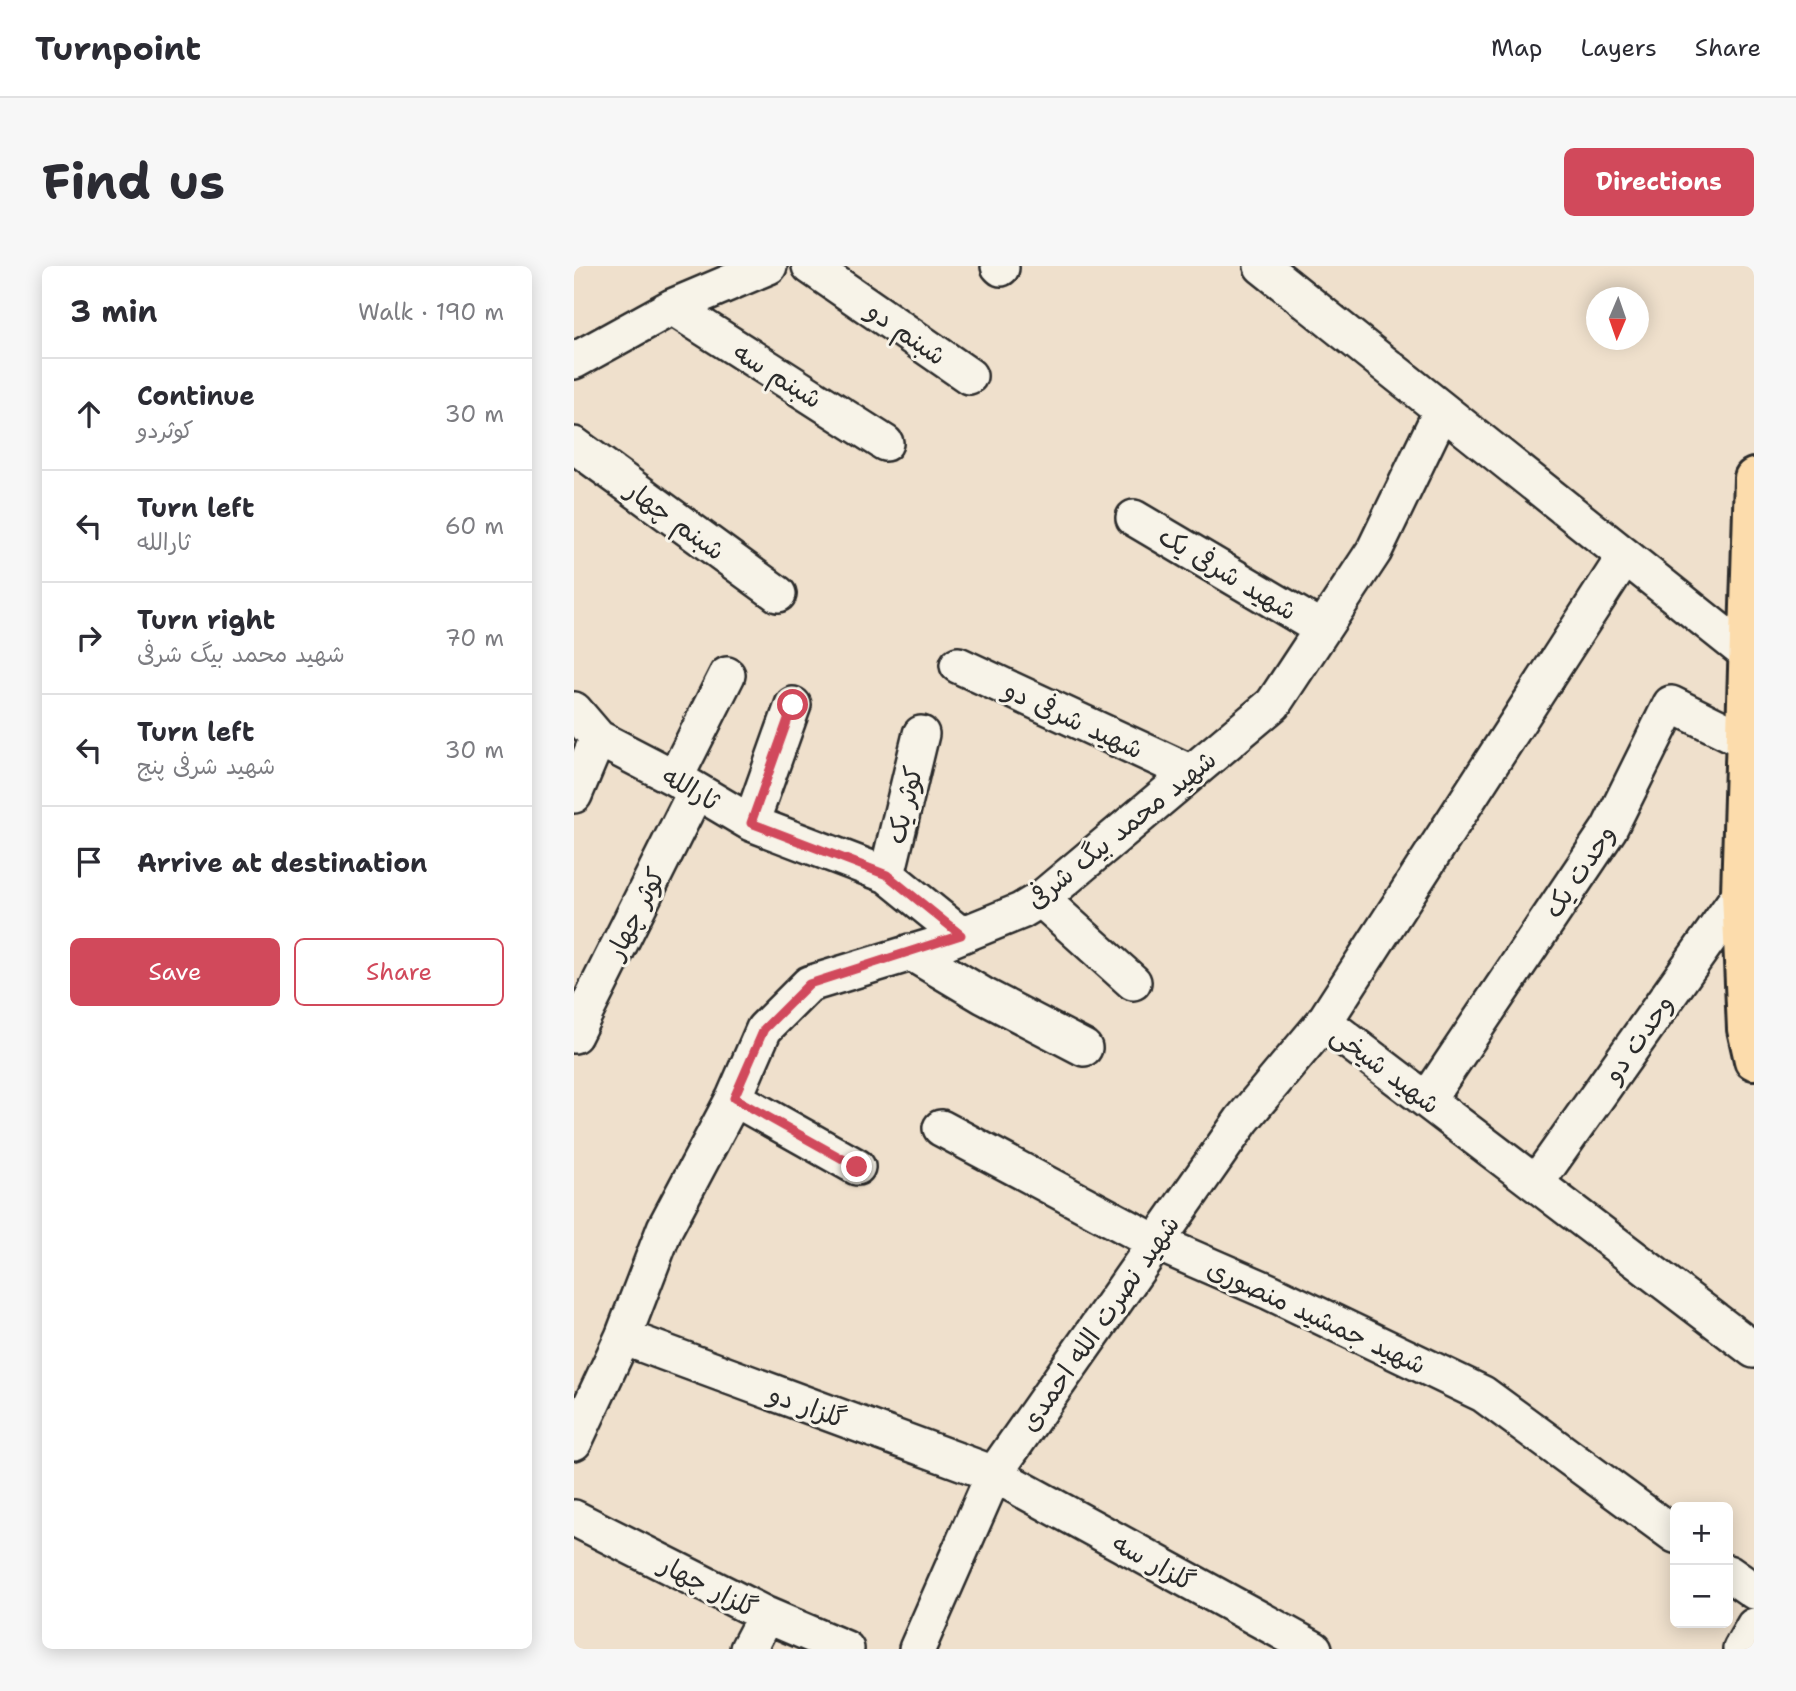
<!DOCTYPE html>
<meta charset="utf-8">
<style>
body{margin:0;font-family:"Shantell Sans","Playpen Sans Arabic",sans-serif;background:#f7f7f7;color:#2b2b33}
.controls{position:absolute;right:21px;bottom:21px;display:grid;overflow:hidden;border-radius:10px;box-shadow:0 4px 18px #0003}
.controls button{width:63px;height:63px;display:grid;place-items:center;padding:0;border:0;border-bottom:2px solid #e1e1e2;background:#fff;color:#2b2b33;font:35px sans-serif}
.compass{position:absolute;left:1012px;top:21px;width:63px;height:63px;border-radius:50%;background:#fff;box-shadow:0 4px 18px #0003;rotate:182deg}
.stop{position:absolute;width:21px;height:21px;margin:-16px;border:5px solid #d1495b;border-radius:50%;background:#fff}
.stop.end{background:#d1495b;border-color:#fff;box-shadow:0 2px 7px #0008}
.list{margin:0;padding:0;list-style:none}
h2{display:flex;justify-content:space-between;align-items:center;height:91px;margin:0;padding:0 28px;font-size:30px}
h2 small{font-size:23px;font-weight:400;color:#7c7c81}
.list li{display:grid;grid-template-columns:46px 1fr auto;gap:21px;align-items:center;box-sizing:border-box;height:112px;padding:0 28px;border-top:2px solid #e1e1e2}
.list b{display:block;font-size:26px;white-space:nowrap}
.list p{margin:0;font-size:23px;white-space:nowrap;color:#7c7c81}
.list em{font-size:23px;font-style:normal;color:#7c7c81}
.actions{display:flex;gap:14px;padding:21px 28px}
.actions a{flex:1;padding:16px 0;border:2px solid #d1495b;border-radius:10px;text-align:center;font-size:24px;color:#d1495b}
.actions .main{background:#d1495b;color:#fff}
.icon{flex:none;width:38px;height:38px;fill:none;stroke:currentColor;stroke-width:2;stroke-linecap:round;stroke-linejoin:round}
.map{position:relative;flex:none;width:1180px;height:1383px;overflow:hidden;border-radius:10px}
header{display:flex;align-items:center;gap:42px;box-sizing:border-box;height:98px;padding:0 35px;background:#fff;border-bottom:2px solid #e1e1e2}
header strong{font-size:33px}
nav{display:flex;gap:38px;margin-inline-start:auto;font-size:24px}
.intro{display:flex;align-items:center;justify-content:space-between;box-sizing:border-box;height:168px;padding:0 42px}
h1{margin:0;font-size:49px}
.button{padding:18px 32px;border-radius:10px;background:#d1495b;color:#fff;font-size:24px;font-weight:700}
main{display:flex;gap:42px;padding:0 42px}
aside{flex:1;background:#fff;border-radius:10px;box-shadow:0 4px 18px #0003}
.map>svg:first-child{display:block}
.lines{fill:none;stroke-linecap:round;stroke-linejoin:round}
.minor-casing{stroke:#2b2b2b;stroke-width:40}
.major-casing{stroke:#2b2b2b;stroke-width:44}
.minor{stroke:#f7f3e8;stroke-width:35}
.major{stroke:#fcdcac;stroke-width:38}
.route{stroke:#d1495b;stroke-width:9}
.labels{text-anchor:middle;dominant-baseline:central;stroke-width:6;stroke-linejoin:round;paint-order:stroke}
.street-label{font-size:26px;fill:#2b2b2b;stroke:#f7f3e8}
</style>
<header>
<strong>Turnpoint</strong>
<nav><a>Map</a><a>Layers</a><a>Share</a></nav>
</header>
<div class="intro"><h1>Find us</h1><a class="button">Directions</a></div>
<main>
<aside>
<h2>3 min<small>Walk · 190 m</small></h2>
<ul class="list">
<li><svg class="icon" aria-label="ahead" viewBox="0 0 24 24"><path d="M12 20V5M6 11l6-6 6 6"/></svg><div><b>Continue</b><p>کوثردو</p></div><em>30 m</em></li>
<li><svg class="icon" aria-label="left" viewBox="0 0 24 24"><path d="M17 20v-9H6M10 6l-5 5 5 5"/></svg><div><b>Turn left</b><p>ثارالله</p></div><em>60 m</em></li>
<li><svg class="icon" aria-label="right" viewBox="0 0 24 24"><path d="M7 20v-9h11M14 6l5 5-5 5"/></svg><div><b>Turn right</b><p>شهید محمد بیگ شرفی</p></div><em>70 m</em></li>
<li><svg class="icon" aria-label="left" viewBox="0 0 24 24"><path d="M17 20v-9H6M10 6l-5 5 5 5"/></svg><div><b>Turn left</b><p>شهید شرفی پنج</p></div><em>30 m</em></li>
<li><svg class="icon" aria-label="arrive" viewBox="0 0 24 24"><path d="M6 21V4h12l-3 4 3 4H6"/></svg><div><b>Arrive at destination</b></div></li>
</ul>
<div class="actions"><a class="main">Save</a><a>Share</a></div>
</aside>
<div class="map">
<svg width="1180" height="1383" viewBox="0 0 1180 1383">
<rect width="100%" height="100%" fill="#efe0cc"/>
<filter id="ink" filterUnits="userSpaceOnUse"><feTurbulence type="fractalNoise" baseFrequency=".0143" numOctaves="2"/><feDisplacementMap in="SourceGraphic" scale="14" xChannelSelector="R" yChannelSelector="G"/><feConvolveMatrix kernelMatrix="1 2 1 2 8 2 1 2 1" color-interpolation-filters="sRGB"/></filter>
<g filter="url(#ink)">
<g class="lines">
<g class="minor-casing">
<path id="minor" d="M 236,0 L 395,110
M 425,0 L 427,2
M 688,0 L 1175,389
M 98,41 L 311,177
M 0,95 L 98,41 L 195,0
M 0,179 L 204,328
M 560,252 L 748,363
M 384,399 L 617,507
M 0,444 L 24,472 L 101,512 L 177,557 L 313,609 L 387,669
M 101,512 L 153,409
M 0,529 L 24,472
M 177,557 L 219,439
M 313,609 L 347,468
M 467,633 L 559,716
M 336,686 L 410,730 L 510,782
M 750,756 L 1180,1084
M 0,769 L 122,525
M 160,832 L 283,901
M 853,834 L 1035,563 L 1097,438 L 1172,475
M 367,862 L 581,976 L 696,1026 L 909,1128 L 1101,1269
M 962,917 L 1167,627
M 49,1071 L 420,1208 L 740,1383
M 0,1176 L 49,1071 L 91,962 L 160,832 L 190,763 L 235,718 L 363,679 L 447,645 L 467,633 L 699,438 L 800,285 L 868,144
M 0,1252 L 192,1349 L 272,1383
M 1154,1307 L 1180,1325
M 174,1383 L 192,1349
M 343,1383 L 420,1208 L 668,854 L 750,756 L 1051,290
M 1167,1383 L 1180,1360"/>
</g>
<g class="major-casing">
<path id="major" d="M 1180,212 L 1167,627 L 1173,763 L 1180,794"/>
</g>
<use href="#minor" class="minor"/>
<use href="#major" class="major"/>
</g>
</g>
<g class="lines" filter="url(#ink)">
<path class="route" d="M 219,439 L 177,557 L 313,609 L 387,669 L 235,718 L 190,763 L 160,832 L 283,901"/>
</g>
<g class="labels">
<g class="street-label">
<text transform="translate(333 67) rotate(35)">شبنم دو</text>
<text transform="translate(204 109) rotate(32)">شبنم سه</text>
<text transform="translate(102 254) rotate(36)">شبنم چهار</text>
<text transform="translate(654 307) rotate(31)">شهید شرفی یک</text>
<text transform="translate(500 453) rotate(25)">شهید شرفی دو</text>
<text transform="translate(117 522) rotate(30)">ثارالله</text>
<text transform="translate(330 539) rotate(-76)">کوثر یک</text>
<text transform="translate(547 563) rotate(-39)">شهید محمد بیگ شرفی</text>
<text transform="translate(1005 605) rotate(-56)">وحدت یک</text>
<text transform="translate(61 647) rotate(-63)">کوثر چهار</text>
<text transform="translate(1064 772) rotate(-55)">وحدت دو</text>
<text transform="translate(812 803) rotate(37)">شهید شیخی</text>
<text transform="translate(743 1050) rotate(25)">شهید جمشید منصوری</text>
<text transform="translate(525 1057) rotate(-55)">شهید نصرت الله احمدی</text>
<text transform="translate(234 1140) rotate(20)">گلزار دو</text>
<text transform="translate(580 1296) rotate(29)">گلزار سه</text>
<text transform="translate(135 1320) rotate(27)">گلزار چهار</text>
</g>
</g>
</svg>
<div class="controls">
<button>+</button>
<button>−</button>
</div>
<svg class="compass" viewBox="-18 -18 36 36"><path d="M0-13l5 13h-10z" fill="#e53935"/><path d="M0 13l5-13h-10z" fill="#7c7c81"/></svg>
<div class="stop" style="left:219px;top:439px"></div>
<div class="stop end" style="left:283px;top:901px"></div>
</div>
</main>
